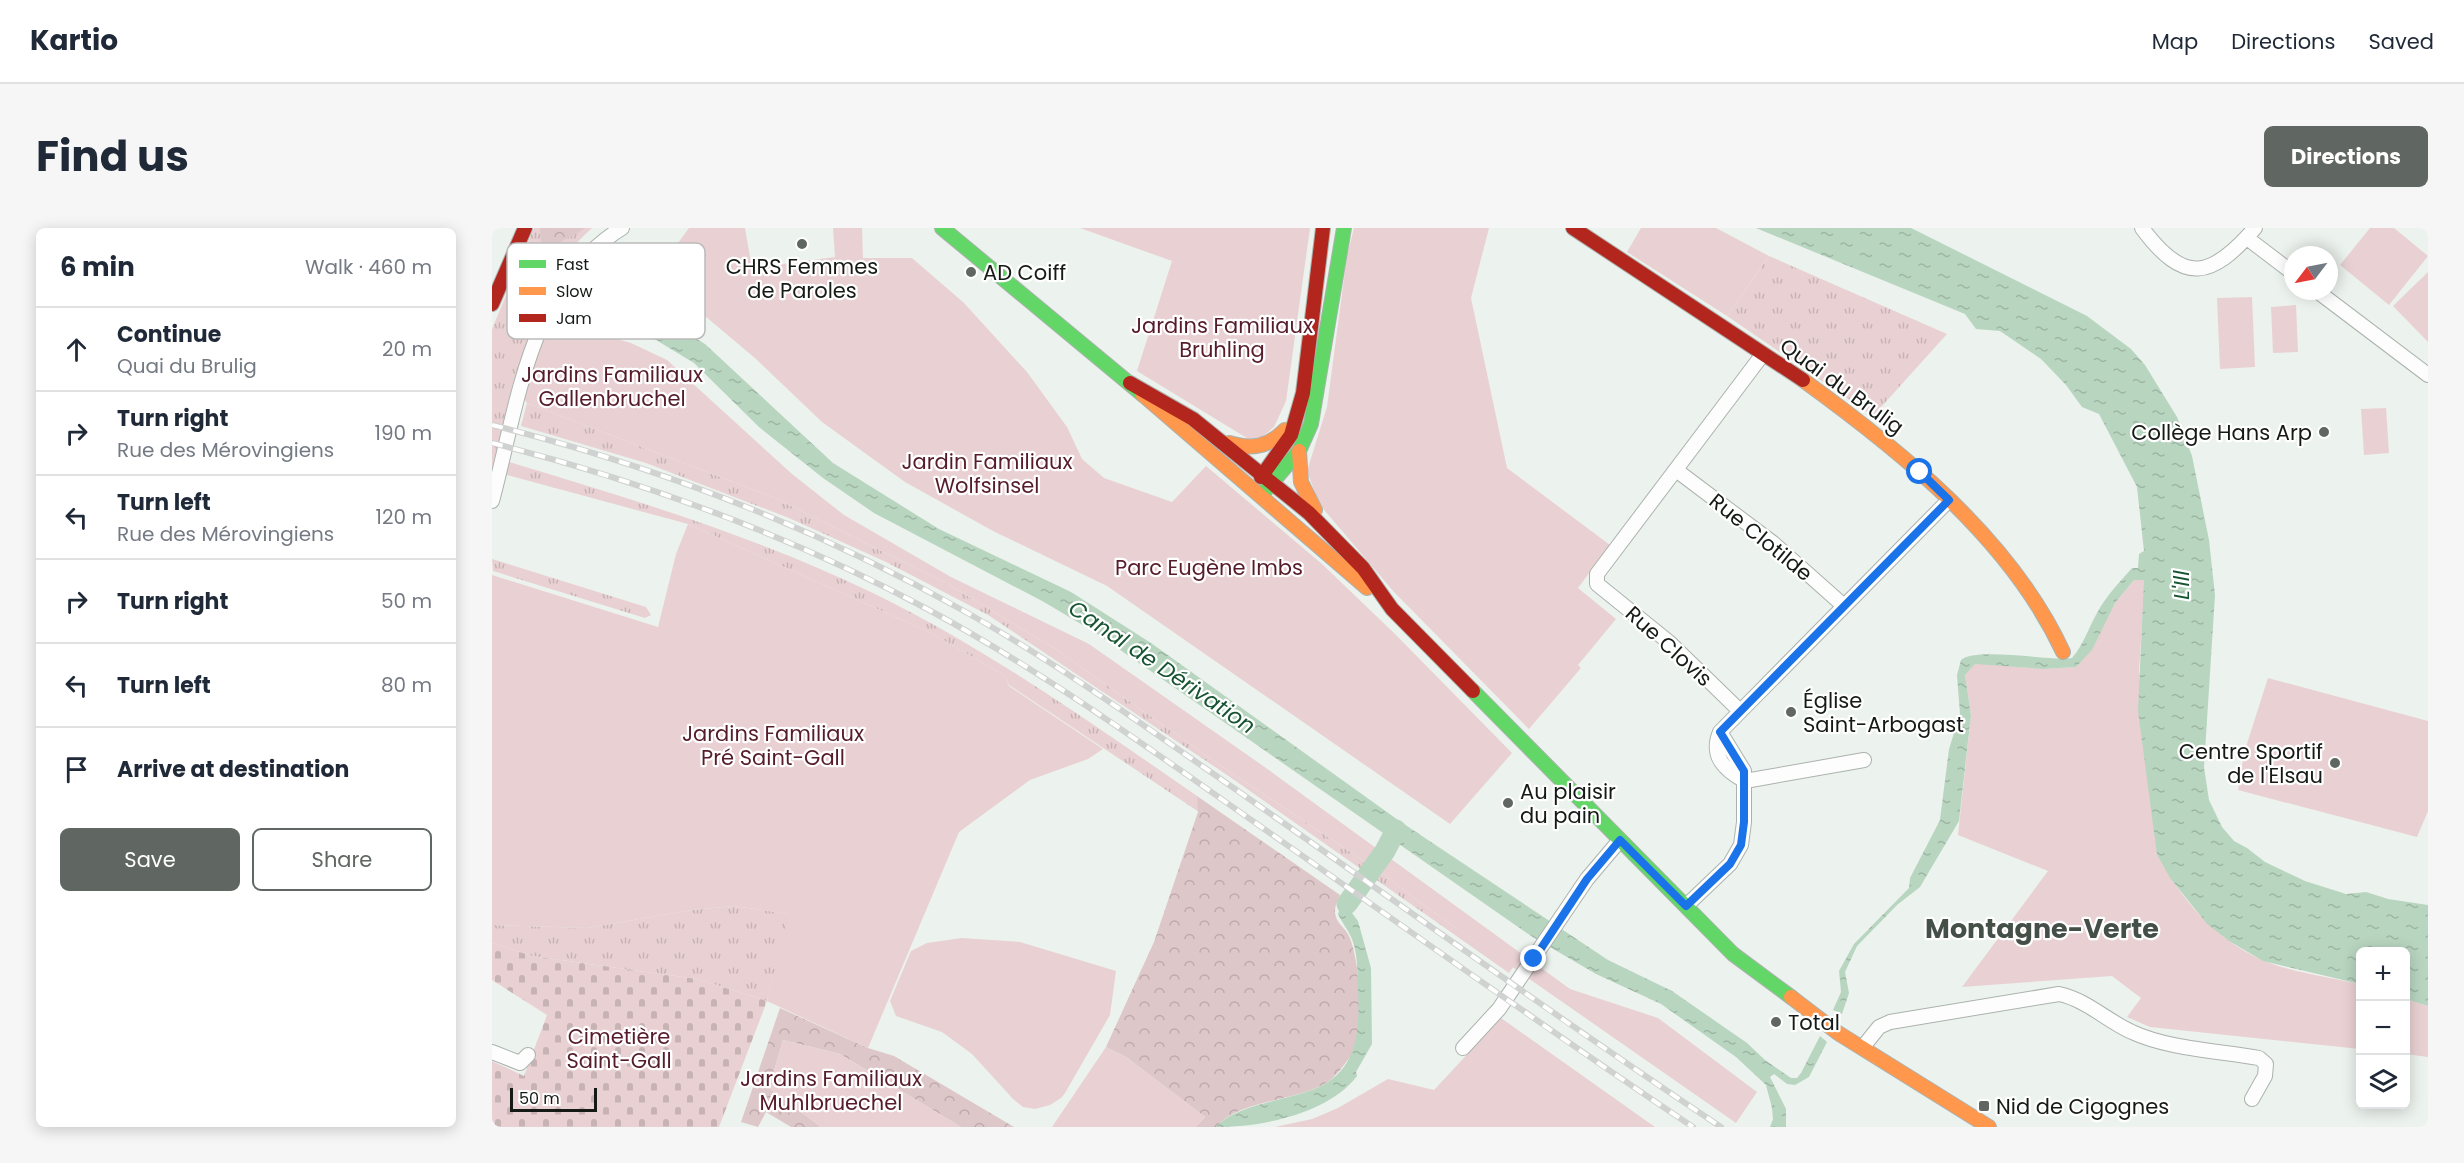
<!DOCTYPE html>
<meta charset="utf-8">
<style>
body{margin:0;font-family:Poppins,sans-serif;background:#f6f6f7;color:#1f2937}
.controls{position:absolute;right:18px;bottom:18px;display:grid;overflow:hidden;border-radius:9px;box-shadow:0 3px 15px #0003}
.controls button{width:54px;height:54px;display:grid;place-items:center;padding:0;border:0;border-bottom:2px solid #e0e1e3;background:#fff;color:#1f2937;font:30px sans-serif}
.compass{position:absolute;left:1792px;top:18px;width:54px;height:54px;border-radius:50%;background:#fff;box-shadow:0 3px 15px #0003;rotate:238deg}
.scale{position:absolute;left:18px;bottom:15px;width:87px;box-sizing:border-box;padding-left:6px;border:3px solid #151a16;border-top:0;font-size:16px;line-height:21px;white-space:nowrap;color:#151a16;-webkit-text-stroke:4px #fff;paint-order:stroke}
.stop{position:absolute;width:18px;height:18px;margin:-14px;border:4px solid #1a73e8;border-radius:50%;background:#fff}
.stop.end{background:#1a73e8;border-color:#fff;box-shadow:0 2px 6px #0008}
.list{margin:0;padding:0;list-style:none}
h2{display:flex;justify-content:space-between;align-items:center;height:78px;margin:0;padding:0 24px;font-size:26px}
h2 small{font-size:20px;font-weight:400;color:#747a83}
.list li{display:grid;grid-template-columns:39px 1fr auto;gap:18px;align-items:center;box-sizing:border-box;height:84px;padding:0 24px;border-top:2px solid #e0e1e3}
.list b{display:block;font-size:22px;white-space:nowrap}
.list p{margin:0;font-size:20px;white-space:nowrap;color:#747a83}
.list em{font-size:20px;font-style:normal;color:#747a83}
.actions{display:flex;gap:12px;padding:18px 24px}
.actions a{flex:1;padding:14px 0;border:2px solid #606661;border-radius:9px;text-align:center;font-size:21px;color:#606661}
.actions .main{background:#606661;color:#fff}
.icon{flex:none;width:33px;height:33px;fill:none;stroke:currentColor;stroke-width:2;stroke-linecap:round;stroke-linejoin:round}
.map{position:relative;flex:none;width:1936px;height:899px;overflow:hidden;border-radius:9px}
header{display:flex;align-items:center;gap:36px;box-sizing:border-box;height:84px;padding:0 30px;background:#fff;border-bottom:2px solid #e0e1e3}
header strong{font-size:28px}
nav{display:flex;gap:33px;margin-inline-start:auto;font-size:21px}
.intro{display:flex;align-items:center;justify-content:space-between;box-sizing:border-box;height:144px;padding:0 36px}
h1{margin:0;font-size:42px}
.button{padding:15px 27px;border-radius:9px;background:#606661;color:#fff;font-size:21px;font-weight:700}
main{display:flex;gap:36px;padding:0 36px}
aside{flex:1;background:#fff;border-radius:9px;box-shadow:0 3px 15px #0003}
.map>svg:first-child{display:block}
.grass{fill:url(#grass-tufts)}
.forest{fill:url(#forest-crowns)}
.cemetery{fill:url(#cemetery-stones)}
.green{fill:#e9d1d3}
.water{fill:url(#water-ripples)}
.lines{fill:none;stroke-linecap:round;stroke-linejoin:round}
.river{stroke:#b8d5c0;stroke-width:21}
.street-casing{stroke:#acb2ae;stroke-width:16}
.fast-casing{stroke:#acb2ae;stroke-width:16}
.slow-casing{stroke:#acb2ae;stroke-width:16}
.jam-casing{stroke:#acb2ae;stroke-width:16}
.street{stroke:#fcfdfc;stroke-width:14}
.fast{stroke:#63d668;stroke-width:14}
.slow{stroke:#ff974d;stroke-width:14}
.jam{stroke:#b3261e;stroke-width:14}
.rail-casing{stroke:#cfd2d0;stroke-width:6}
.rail{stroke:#fff;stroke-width:4;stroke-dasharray:11;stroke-linecap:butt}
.route{stroke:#1a73e8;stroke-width:8}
.poi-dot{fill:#606661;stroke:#fff;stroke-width:2}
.labels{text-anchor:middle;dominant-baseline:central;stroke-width:4.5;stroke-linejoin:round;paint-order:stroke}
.poi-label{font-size:21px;fill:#151a16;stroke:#fff;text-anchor:start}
.park-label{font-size:21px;fill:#561c2a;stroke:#fff}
.street-label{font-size:21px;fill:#151a16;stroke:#fff}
.water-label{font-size:22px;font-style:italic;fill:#175532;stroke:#fff}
.district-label{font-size:27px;font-weight:bold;fill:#445047;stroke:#fff}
.key{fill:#fff;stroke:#b9bab9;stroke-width:1.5}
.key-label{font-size:16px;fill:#151a16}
</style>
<header>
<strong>Kartio</strong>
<nav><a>Map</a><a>Directions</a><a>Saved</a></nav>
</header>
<div class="intro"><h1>Find us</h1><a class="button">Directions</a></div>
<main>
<aside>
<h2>6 min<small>Walk · 460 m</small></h2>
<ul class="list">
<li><svg class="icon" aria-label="ahead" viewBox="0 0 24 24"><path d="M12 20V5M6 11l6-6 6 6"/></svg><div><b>Continue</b><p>Quai du Brulig</p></div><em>20 m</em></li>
<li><svg class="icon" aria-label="right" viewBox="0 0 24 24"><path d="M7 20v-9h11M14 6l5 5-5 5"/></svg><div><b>Turn right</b><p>Rue des Mérovingiens</p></div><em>190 m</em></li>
<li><svg class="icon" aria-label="left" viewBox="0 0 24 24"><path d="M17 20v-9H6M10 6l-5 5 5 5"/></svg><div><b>Turn left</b><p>Rue des Mérovingiens</p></div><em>120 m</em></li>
<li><svg class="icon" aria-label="right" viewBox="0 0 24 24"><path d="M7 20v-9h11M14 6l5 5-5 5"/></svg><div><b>Turn right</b></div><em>50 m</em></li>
<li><svg class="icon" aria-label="left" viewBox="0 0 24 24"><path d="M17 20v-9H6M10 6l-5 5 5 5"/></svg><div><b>Turn left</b></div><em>80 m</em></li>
<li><svg class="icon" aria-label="arrive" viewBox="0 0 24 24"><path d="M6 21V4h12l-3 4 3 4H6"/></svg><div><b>Arrive at destination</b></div></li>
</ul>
<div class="actions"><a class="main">Save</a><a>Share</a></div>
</aside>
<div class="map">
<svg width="1936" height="899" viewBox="0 0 1936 899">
<defs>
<pattern id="grass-tufts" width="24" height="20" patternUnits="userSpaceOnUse" patternTransform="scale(1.5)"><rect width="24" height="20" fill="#e9d1d3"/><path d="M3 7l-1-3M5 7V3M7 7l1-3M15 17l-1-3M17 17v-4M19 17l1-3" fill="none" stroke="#c7b3b4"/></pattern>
<pattern id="forest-crowns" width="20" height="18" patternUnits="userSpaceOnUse" patternTransform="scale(1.5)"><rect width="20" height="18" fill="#dec7c9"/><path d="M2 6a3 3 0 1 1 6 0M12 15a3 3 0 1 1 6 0" fill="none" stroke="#beaaac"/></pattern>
<pattern id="cemetery-stones" width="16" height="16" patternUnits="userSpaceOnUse" patternTransform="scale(1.5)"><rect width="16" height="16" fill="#e9d1d3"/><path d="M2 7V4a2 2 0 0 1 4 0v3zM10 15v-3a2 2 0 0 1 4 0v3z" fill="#c7b3b4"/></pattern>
<pattern id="water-ripples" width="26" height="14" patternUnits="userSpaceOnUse" patternTransform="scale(1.5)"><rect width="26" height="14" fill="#b8d5c0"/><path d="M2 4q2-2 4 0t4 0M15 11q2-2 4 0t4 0" fill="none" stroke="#9db6a4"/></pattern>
</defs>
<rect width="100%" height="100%" fill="#ecf2ed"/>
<path class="grass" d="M 42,0 L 100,0 C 73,24 56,52 37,83 L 48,89 L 21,155 L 0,241 L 0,101 Z
M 1277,28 L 1455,106 L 1381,188 L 1235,88 Z
M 35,175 L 283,270 L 454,355 L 562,420 L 722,533 L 893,647 L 937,681 L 1021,739 L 1017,745 L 735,547 L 496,387 L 394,334 L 297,290 L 154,235 L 29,198 Z
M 17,234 C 140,271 266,309 383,366 C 497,422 601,496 705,568 L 707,584 L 517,457 L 513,448 L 439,405 L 196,296 L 15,247 Z
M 0,331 L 154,379 L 159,387 L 153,390 L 1,343 Z
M 242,678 L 298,686 L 275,773 L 205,751 L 40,728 L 0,715 L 0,697 L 95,700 L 200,682 Z"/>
<path class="forest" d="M 48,0 L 93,0 C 80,10 71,9 60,22 L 49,17 Z
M 705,568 L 848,667 C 845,674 841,681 844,689 C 846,696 854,701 857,708 C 868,732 874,807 858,829 C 851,838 844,849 834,855 C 803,874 748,871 724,899 L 703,899 L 713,889 L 634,829 L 614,819 L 662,714 L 706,584 Z
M 288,780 L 376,820 L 402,828 L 522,899 L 469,899 L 348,826 L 291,812 L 277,860 L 329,899 L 299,899 L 274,884 L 266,899 L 249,894 Z"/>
<path class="cemetery" d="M 0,715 L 40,728 L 205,751 L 275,773 L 227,899 L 0,899 L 0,833 L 32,848 L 55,787 L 0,752 Z"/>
<path class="green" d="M 197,0 L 253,0 L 260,40 L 343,29 L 341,0 L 370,0 L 371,30 L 420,30 L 472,75 L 535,144 L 575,199 L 590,231 L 612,250 L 680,274 L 714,238 L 830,336 L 903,406 L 1020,525 L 958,596 L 615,358 L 501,303 L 413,254 L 330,194 L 264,131 L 213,88 L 156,56 Z
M 588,0 L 818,0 L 794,173 L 782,199 L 763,215 L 645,143 L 680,33 Z
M 862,0 L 997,0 L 979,70 L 1015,240 L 1118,317 L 1086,360 L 1124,391 L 1086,437 L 1089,440 L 1037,501 L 902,364 L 827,276 L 815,243 L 835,179 L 855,28 Z
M 1149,0 L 1224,0 L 1277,28 L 1235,88 L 1135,24 Z
M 1878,0 L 1902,0 L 1936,28 L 1897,77 L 1848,37 Z
M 1936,44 L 1936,114 L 1901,78 Z
M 1760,69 L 1763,139 L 1728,141 L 1725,70 Z
M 1804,77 L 1806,124 L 1781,125 L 1779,79 Z
M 48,89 L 139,115 L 175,132 L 300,246 L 352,287 L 459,349 L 597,416 L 774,540 L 1078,761 L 1166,790 L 1265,864 L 1244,895 L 937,681 L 893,647 L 722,533 L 562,420 L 454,355 L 283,270 L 35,175 L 21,155 Z
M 1894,180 L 1897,225 L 1872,227 L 1869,181 Z
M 196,296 L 439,405 L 513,448 L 517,458 L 611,521 L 596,531 L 538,552 L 467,604 L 376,820 L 275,773 L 297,686 L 242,678 L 200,682 L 95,700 L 0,697 L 0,347 L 166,399 L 184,326 Z
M 1642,352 L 1653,352 L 1647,443 L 1665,627 C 1689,671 1723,711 1770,732 C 1794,743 1841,750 1868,756 L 1868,821 L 1658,799 L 1635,789 L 1649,770 L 1620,748 L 1470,759 L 1556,643 L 1466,607 L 1479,487 L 1473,447 L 1483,435 L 1551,441 L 1584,439 L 1623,375 Z
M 1776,450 L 1936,493 L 1936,583 L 1925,609 L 1746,562 L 1752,525 Z
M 470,710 L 528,714 L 624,743 L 618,787 L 573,865 L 569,870 L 558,877 L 543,881 L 531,879 L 521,871 L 480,826 L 450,804 L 404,788 L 398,773 L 419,723 L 435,715 Z
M 1914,771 L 1936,778 L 1936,829 L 1914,826 Z
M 1009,790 L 1163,899 L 783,899 L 820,891 L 846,880 L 896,851 L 942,862 Z
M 291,812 L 348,826 L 469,899 L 329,899 L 277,860 Z
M 614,819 L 634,829 L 713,889 L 703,899 L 560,899 Z"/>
<path class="water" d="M 1264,0 L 1419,0 L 1595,88 L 1639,121 L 1653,137 L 1685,189 L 1700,228 L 1717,312 L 1723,367 L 1712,539 L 1717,572 L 1730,599 L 1742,613 L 1755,620 L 1773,634 L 1813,653 L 1854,666 L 1874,664 L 1896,671 L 1936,677 L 1936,778 L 1914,771 L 1914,724 L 1868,724 L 1868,756 L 1771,733 L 1737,713 L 1715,696 L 1678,650 L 1665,627 L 1646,483 L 1652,352 L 1642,352 L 1623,375 L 1600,422 L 1584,439 L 1551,441 L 1483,436 L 1473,447 L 1479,487 L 1467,593 L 1428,659 L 1405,677 L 1365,718 L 1353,744 L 1357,765 L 1350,786 L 1341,782 L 1349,764 L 1347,743 L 1362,716 L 1417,660 L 1418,650 L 1448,592 L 1457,521 L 1468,486 L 1465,447 L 1469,432 C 1483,419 1557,433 1580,430 C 1592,416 1596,401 1605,385 C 1614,368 1627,355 1640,340 L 1646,340 L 1647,326 L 1652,323 L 1645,259 L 1607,186 L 1590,179 L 1574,157 L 1549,131 L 1508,103 L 1484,101 L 1473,86 Z
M 85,57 L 138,76 L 177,94 L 213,116 L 341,235 L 447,301 L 579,364 L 659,415 L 906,592 L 1116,732 L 1180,763 L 1255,815 L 1273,832 L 1299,850 L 1305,850 L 1309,845 L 1328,808 L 1335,814 L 1317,849 L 1303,857 L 1295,856 L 1282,846 L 1278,849 L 1294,881 L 1294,899 L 1278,899 L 1281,891 L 1280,880 L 1274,857 L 1244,829 L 1169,776 L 1104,746 L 1039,708 L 604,405 L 552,374 L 382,285 L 331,250 L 267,199 L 202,135 L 164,112 L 92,88 L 66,87 Z
M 851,671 L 862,679 L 860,685 L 866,693 L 879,740 L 880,816 L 864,844 L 865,848 C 836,886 770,899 724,899 C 742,878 788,873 814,864 C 866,848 868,806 866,760 C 865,744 866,729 861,714 C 858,704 850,695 846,686 Z"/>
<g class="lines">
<path class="river" d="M 855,676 L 893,623 L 904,602"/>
<g class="street-casing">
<path id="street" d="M 1650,0 C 1692,57 1719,51 1763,0
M 1755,10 L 1801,45
M 1825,63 L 1936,147
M 1184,242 L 1281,315 L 1352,378
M 0,273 C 26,177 37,57 130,0
M 1248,483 L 1178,415 L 1105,356 L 1105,346 L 1271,126
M 1253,553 C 1232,542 1218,528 1228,504 L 1457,272
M 1253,553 L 1372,532
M 1194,678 L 1238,636 L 1249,617 L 1252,594 L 1252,543 L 1228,504
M 1371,819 L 1387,799 L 1398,794 L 1567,766 C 1595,772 1615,793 1640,804 C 1676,821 1729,823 1767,830 L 1774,836 L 1773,848 L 1760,871
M 971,820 L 1007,781 L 1095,651 L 1128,612
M 0,824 L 28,835 L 36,827"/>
</g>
<g class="fast-casing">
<path id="fast" d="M 450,0 L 650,166
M 772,264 L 807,223 L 819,196 L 852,0
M 981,463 L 1241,726 L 1299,769"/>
</g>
<g class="slow-casing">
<path id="slow" d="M 1311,152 C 1409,223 1519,311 1571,424
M 650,166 L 875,360
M 737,215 C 760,222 776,219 793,202
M 807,223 L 809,254 L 823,282
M 1299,769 L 1346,805 L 1497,899"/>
</g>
<g class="jam-casing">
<path id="jam" d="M 1081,0 L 1311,152
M 0,76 L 33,0
M 638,155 L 701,191 L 817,285 L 871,340 L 900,381 L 981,463
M 769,249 L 799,207 L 811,165 L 831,0"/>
</g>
<use href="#street" class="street"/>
<use href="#fast" class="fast"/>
<use href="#slow" class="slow"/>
<use href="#jam" class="jam"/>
<g class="rail-casing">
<path id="rail" d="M 0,197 C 165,238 324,300 472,383 C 570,438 661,504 753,568 C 912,679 1068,792 1229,899
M 0,215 C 150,253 300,308 437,382 C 552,444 658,521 765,596 C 910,697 1054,801 1201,899"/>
</g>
<use href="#rail" class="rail"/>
</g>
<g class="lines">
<path class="route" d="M 1042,731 L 1095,651 L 1128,612 L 1194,678 L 1238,636 L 1249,617 L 1252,594 L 1252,543 L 1228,504 L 1457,272 L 1428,244"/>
</g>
<g class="poi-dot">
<circle cx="310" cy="16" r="6"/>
<circle cx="479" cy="44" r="6"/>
<circle cx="1832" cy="204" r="6"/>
<circle cx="1299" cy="484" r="6"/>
<circle cx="1843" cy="535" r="6"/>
<circle cx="1016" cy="575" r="6"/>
<circle cx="1284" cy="794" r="6"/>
<rect x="1486" y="872" width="12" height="12" rx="3"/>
</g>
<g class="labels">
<g class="poi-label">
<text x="310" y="38" text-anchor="middle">CHRS Femmes<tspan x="310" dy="24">de Paroles</tspan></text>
<text x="491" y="44">AD Coiff</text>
<text x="1820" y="204" text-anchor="end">Collège Hans Arp</text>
<text x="1311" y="472">Église<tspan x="1311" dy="24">Saint-Arbogast</tspan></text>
<text x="1831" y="523" text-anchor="end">Centre Sportif<tspan x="1831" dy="24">de l'Elsau</tspan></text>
<text x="1028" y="563">Au plaisir<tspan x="1028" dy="24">du pain</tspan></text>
<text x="1296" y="794">Total</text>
<text x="1504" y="878">Nid de Cigognes</text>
</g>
<g class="park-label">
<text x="730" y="97">Jardins Familiaux<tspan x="730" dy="24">Bruhling</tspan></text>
<text x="120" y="146">Jardins Familiaux<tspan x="120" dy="24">Gallenbruchel</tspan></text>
<text x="495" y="233">Jardin Familiaux<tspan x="495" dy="24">Wolfsinsel</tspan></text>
<text x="717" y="339">Parc Eugène Imbs</text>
<text x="281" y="505">Jardins Familiaux<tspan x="281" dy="24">Pré Saint-Gall</tspan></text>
<text x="127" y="808">Cimetière<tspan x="127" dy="24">Saint-Gall</tspan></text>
<text x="339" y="850">Jardins Familiaux<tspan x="339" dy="24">Muhlbruechel</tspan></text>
</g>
<g class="street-label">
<text transform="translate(1350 158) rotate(36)">Quai du Brulig</text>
<text transform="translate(1269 309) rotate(39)">Rue Clotilde</text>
<text transform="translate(1177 418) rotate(42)">Rue Clovis</text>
</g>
<g class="water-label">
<text transform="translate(1689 357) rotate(-90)">L'Ill</text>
<text transform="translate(670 439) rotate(34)">Canal de Dérivation</text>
</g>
<g class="district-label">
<text x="1550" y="700">Montagne-Verte</text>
</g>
</g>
<rect x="15" y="15" width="198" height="96" rx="9" class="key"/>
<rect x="27" y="32" width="27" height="8" fill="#63d668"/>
<rect x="27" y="59" width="27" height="8" fill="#ff974d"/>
<rect x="27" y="86" width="27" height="8" fill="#b3261e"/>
<g class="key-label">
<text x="64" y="42">Fast</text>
<text x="64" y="69">Slow</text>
<text x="64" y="96">Jam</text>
</g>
</svg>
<div class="controls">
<button>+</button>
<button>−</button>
<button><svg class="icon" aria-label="layers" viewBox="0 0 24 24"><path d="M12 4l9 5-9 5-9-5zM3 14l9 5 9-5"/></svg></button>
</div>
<svg class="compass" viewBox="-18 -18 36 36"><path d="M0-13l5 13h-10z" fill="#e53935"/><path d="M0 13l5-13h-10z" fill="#747a83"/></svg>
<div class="scale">50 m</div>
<div class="stop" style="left:1428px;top:244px"></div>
<div class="stop end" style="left:1042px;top:731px"></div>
</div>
</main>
